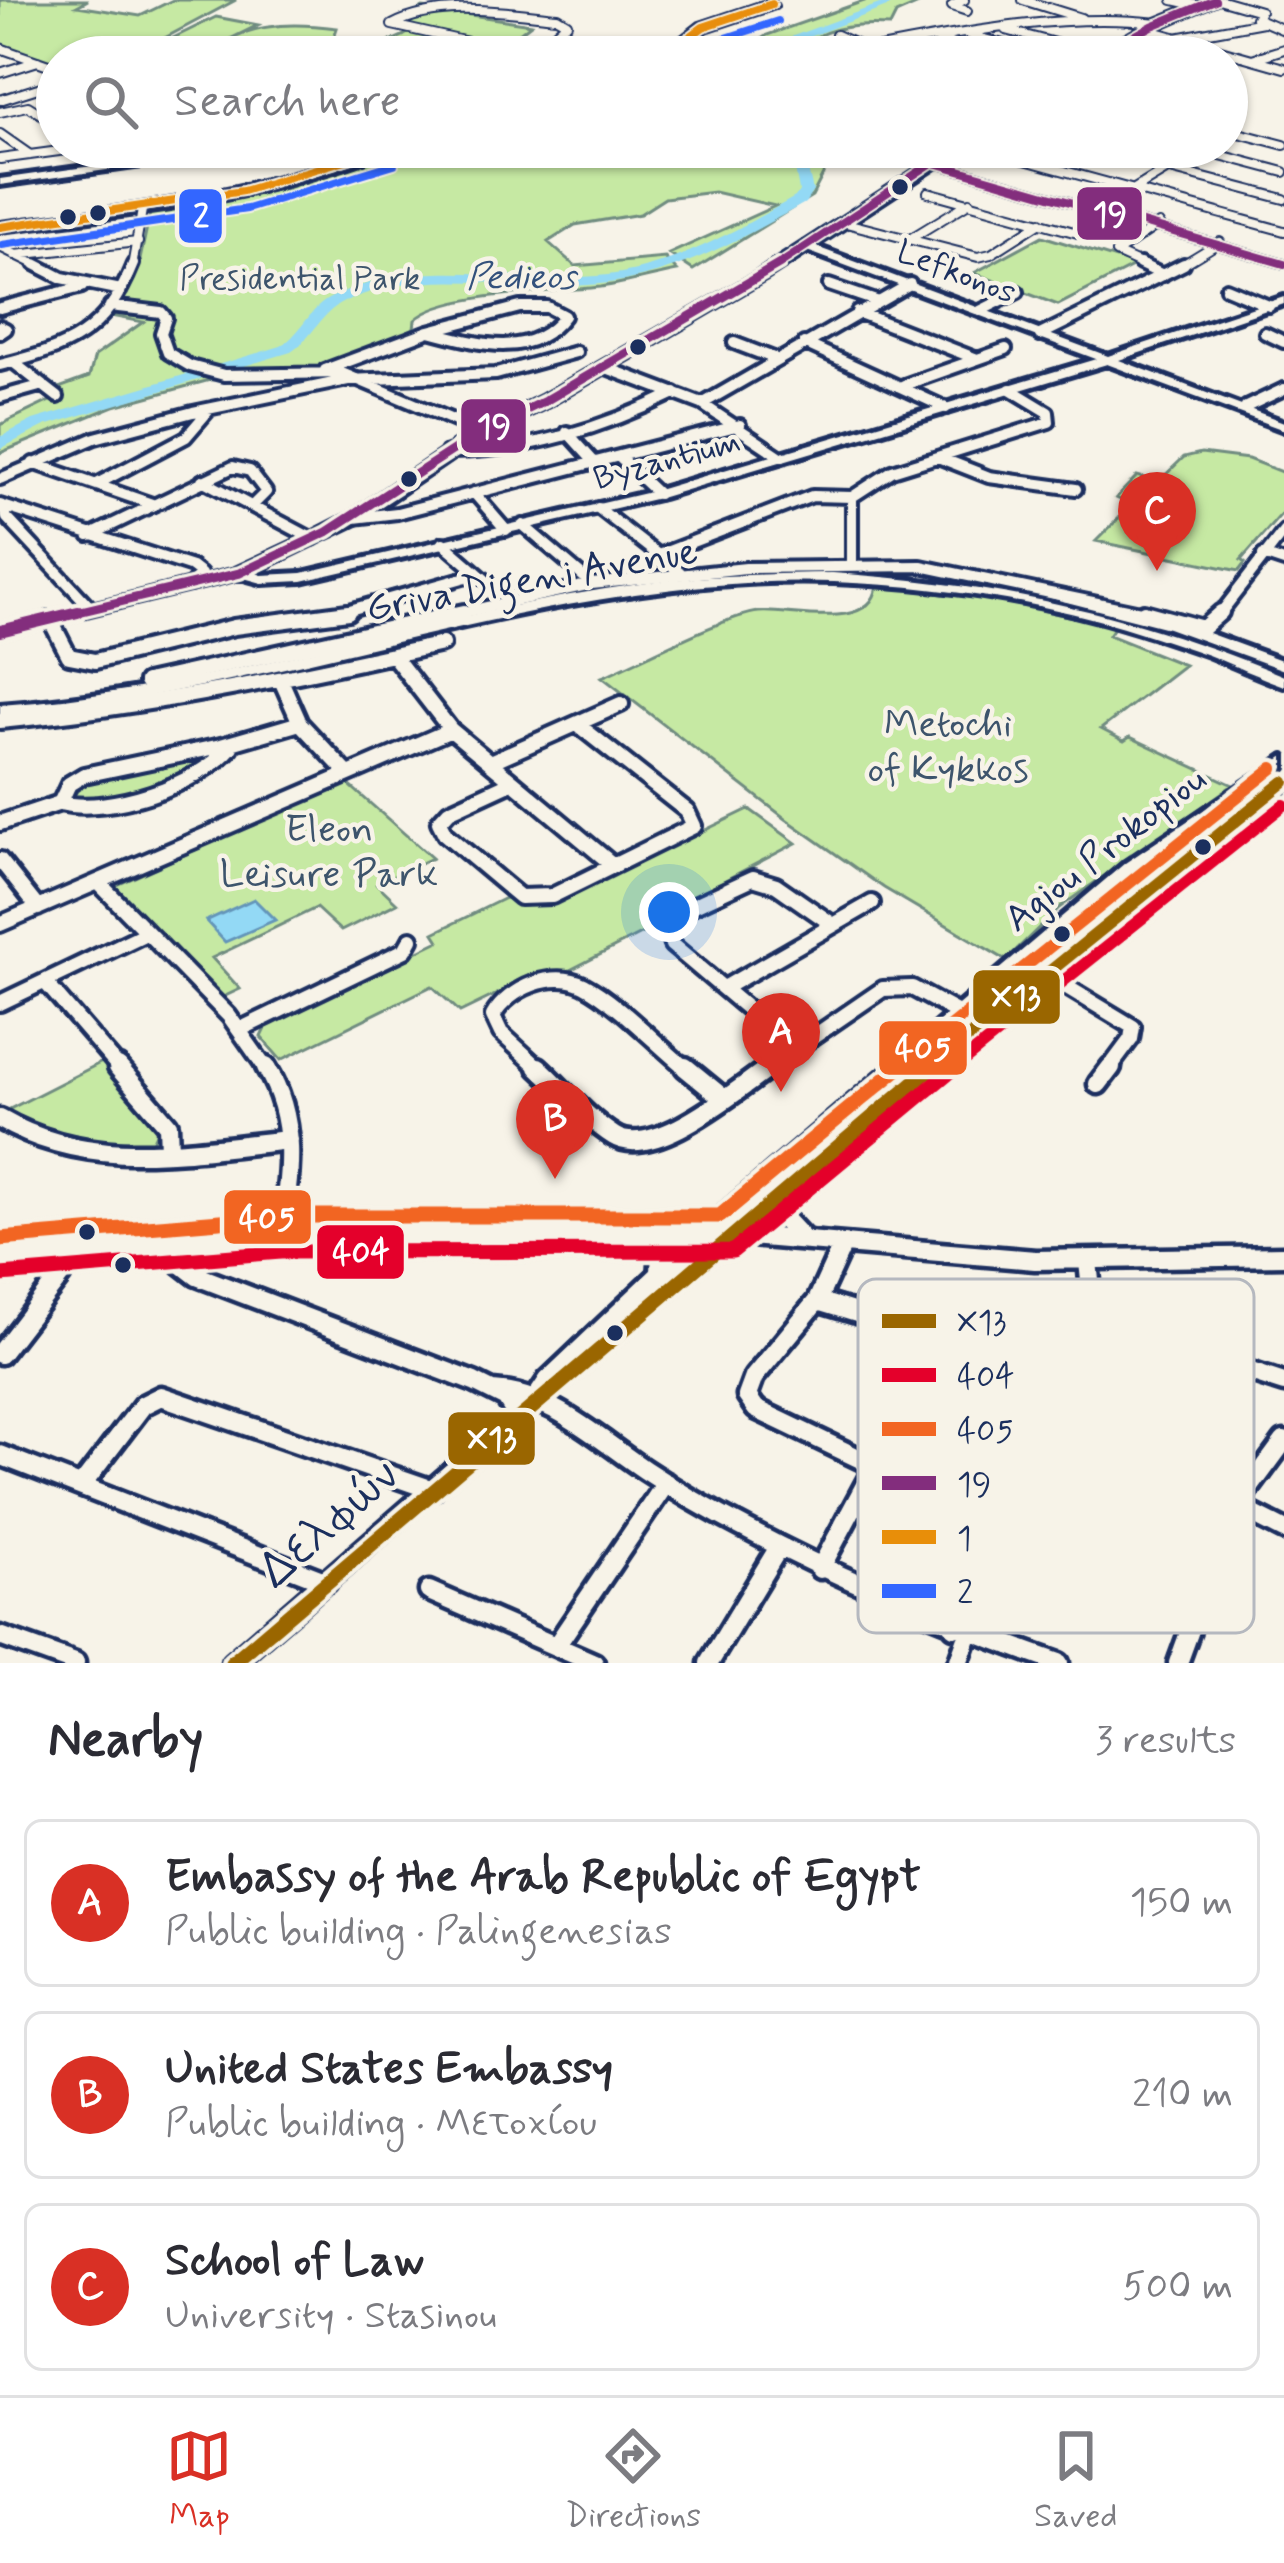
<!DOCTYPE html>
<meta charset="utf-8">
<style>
body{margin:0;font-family:Mynerve,sans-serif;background:#f7f7f7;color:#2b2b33}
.you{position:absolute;left:669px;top:912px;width:42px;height:42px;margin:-30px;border:9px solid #fff;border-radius:50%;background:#1a73e8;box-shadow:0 0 0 18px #1a73e833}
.badge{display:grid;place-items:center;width:78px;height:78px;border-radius:50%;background:#d93025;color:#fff;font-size:39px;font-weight:700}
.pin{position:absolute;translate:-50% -99px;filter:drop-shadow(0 3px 6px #0008)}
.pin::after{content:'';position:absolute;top:63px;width:42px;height:36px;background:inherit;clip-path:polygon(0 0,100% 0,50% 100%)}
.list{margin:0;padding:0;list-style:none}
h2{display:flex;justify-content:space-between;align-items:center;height:156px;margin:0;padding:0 48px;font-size:51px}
h2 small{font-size:39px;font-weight:400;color:#7c7c81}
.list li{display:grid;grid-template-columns:78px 1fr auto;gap:36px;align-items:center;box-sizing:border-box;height:168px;margin:0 24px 24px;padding:0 24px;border:3px solid #e1e1e2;border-radius:18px}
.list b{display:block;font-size:45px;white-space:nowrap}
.list p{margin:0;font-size:39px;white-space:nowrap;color:#7c7c81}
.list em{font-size:39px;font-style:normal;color:#7c7c81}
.icon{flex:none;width:66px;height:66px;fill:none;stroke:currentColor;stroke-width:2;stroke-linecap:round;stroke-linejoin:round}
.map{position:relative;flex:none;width:1284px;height:1663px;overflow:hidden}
.search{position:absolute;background:#fff;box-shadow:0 3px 9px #0004;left:36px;right:36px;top:36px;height:132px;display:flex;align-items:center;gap:30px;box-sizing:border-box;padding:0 42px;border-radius:66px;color:#7c7c81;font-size:45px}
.sheet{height:732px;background:#fff}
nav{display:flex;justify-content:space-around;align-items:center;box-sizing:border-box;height:168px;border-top:3px solid #e1e1e2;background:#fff;font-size:33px;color:#7c7c81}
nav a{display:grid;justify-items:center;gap:6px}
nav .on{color:#d93025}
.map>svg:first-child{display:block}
.green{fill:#c6e9a3;stroke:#708c80;stroke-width:3}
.water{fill:#93d9f5;stroke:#6395b9;stroke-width:3}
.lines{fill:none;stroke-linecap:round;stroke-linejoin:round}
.river{fill:#93d9f5;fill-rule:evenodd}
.minor-far3-casing{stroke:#1b2f5e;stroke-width:12}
.minor-far2-casing{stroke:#1b2f5e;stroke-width:18}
.minor-far1-casing{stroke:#1b2f5e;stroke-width:22}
.minor-casing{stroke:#1b2f5e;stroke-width:27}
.major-casing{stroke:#1b2f5e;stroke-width:10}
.minor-far3{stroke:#f7f3e8;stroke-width:8}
.minor-far2{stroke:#f7f3e8;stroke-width:10}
.minor-far1{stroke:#f7f3e8;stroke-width:14}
.minor{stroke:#f7f3e8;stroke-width:18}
.major{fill:#f7f3e8;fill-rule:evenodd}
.bus-1-far1-casing{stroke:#f7f3e8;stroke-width:21}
.bus-1-casing{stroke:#f7f3e8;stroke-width:24}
.bus-2-far1-casing{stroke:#f7f3e8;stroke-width:21}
.bus-2-casing{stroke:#f7f3e8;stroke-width:24}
.bus-3-far1-casing{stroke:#f7f3e8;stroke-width:21}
.bus-3-casing{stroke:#f7f3e8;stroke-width:24}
.bus-4-far2-casing{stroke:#f7f3e8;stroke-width:12}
.bus-4-far1-casing{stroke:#f7f3e8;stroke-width:16}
.bus-4-casing{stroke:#f7f3e8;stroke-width:21}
.bus-5-casing{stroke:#f7f3e8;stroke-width:12}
.bus-6-casing{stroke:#f7f3e8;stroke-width:12}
.bus-1-far1{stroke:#9a6600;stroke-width:12}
.bus-1{stroke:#9a6600;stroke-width:15}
.bus-2-far1{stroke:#e4002b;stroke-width:12}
.bus-2{stroke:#e4002b;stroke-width:15}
.bus-3-far1{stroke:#f26522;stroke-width:12}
.bus-3{stroke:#f26522;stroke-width:15}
.bus-4-far2{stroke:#832d7d;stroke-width:8}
.bus-4-far1{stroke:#832d7d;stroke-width:9}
.bus-4{stroke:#832d7d;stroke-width:12}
.bus-5{stroke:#e88e09;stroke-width:8}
.bus-6{stroke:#36f;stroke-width:8}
.bus-dot{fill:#1b2f5e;stroke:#f7f3e8;stroke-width:4.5}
.labels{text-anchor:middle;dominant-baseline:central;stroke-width:9;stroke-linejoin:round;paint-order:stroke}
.far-street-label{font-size:33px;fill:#1b2f5e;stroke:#f7f3e8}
.far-park-label{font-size:33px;fill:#3d546c;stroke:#f7f3e8}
.far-water-label{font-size:36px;font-style:italic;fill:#33517c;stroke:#f7f3e8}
.street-label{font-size:39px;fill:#1b2f5e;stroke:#f7f3e8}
.park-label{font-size:39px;fill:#3d546c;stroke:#f7f3e8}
.near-street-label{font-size:48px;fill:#1b2f5e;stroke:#f7f3e8}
.key{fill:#f7f3e8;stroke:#b5b8bf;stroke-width:3}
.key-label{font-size:33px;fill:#1b2f5e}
.line-badge{stroke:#f7f3e8;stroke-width:4.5}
.badge-label{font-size:33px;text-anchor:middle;font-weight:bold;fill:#fff}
</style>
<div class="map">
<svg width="1284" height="1663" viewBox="0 0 1284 1663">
<rect width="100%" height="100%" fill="#f7f3e8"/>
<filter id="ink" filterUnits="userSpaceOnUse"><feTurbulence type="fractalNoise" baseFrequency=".00833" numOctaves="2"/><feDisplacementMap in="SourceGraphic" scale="24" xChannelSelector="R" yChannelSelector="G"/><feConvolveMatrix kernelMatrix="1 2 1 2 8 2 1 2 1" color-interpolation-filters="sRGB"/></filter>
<g filter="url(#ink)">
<path class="green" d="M 0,0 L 88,0 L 77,6 L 140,16 L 173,0 L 236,0 L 157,42 C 228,63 213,35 268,27 C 291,23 314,25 337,28 L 332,43 C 359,46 389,48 412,30 L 401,27 L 405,18 L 423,8 L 531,24 L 492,54 L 466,57 L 57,57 L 57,67 L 0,47 Z
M 867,0 L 921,3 L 896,14 L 890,26 C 860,24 817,25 799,53 L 804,57 L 732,57 L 722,52 L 748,48 L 767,35 Z
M 216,17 L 258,25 L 208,50 L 165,42 Z
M 397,147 L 872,150 L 865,162 L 830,161 L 812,196 L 693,270 L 669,254 L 775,206 L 714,192 L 665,198 L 640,214 L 575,225 L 548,242 L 575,266 L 665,258 L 677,271 C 652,276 627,283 601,287 C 558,292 444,292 415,320 L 414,328 L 326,370 L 210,380 L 114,406 L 0,453 L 0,425 L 62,395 L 56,389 L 89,377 L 95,356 L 143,322 L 110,316 L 138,269 L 150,213 L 287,188 Z
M 1042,236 L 1136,265 L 1058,305 L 974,273 Z
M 1201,453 L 1248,459 L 1284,473 L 1284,511 L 1241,560 L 1245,563 L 1239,571 L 1096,541 L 1132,505 L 1116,498 L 1137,476 L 1158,482 L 1184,457 Z
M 877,586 L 994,600 L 1115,626 L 1109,635 L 1184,665 L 1101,729 L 1124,741 L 1130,737 L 1233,785 L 1059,908 L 1006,960 L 884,888 L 786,819 L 602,677 C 638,662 726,615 759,612 C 790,609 871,633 877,586 Z
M 209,752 L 212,760 L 109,801 L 78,801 L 74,795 L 86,779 Z
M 346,782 L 432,858 L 377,884 L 397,903 L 341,931 L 316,908 L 212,958 L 240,989 L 221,998 L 115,886 Z
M 749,809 L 796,843 L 668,910 L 654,927 L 568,971 L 530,978 L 460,1012 L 432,986 L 281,1060 L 261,1037 L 267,1024 L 439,941 L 434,933 L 505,898 L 530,905 L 556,902 Z
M 102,1062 L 159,1127 L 152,1142 L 73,1145 L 4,1112 Z"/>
<path class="water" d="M 254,899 L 275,920 L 225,942 L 206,921 Z"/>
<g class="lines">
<path class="river" d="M 890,0 L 905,0 L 801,40 L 784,57 L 772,57 L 793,36 Z
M 791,147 L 803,147 L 813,191 L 805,203 C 743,237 680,274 609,283 C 518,295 431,262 344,302 C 320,313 313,338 291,352 L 45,426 L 0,449 L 0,437 L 33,420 L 281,346 C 303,332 309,307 334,296 C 431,252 510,286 608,275 C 675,267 737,229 795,197 L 799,191 Z"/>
<g class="minor-far3-casing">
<path id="minor-far3" d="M 964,0 L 952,6 L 967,11
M 1023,0 L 1081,18
M 1173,0 L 1200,6
M 1222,0 L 1260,11 L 1256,18 L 1284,30
M 1146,29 L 1284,68
M 1006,30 L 1100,55
M 966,34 L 1051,57
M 836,35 L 867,49
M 1176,38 L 1263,22
M 937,39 L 995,57
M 907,44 L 941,57
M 687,45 L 723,55
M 0,48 L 57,68
M 479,57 L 483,49 L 477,44 L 392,25 C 440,0 505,12 557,17 L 567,23 L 538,48 L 505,57
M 831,57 C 938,38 1049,11 1158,23
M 1183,57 L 1208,47
M 1252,59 L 1284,49
M 0,73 L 38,61
M 0,100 L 57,82
M 0,112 L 28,106 L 57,124
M 1227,130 L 1284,145
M 0,134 L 30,155
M 977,147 L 1284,231
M 1086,147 L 1284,199
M 1190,147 L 1284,172
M 0,159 L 89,147
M 935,163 L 1284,264
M 928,192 L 1125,246
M 1103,208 L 1199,150
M 846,223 L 978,257 L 991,254 L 1041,222
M 908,240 L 970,202
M 0,247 L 41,267
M 15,255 L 138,242
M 132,267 L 142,210
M 1147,267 L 1116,253 L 1159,224
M 1179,267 L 1220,242"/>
</g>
<g class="minor-far2-casing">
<path id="minor-far2" d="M 35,264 L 62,278 L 121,290
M 1140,264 L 1163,275
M 829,285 L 876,301
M 1226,288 L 1269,306
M 110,306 L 161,312 L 166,318 L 161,333 L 168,353 L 190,366 L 224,375 L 342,373 L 481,432
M 520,307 L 547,307 L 564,316 C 530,361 476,343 429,331 Z
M 0,308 L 82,287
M 980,311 L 1018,292
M 857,312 L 977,359
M 0,326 L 6,329 L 0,333
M 1265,333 L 1284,342
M 1040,335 L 1184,264
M 734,343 L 776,359
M 804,343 L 946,408
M 13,362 L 58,397
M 0,365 C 69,348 105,334 133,264
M 604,367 L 702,404 L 781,457
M 325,370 L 429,331
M 904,385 L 1006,349
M 0,397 L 43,385
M 702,404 L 910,284
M 1246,407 L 1284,389
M 567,432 L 596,464
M 447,452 C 525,453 606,427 675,393
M 938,457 L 989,477 L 1076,489
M 621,459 L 658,494
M 33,463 L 152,504
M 0,479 L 95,438 L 193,412 L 348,380 L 496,374 L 576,352
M 202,480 L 313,539
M 97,484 L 186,437 L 210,409
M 474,493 L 506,530
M 852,497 L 892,471 L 1049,422 L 1048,412 L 1010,389
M 852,497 L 852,567
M 0,505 L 192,567 L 201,574 L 190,585
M 3,507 L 7,518 L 91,608
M 598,508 L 680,572
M 354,518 L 397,513 L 740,425
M 523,525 L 592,584
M 89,536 L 233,467 L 250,471 L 266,492 L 252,506
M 443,543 L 511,602
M 661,554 L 812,496 L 852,497
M 1263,555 L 1284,562
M 332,615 L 477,574
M 450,615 L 592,584 L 746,568 L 921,566 L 1155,615
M 1219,615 L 1284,531"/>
</g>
<g class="minor-far1-casing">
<path id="minor-far1" d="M 1144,612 L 1203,628 L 1221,612
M 50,619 L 69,656 L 95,661 L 234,627 L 348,612
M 393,655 L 451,730 L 613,865
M 281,680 L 300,723 L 348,774
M 146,682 L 464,612
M 0,721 C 149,707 296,677 442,644
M 490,762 L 621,704
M 512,782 L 449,811 L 439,822 L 445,834 L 520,897 L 552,896 L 694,826 L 687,811 L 577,724
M 60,803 C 109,815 198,785 231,747
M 0,823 L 60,803 L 69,784 L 84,775 L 221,746 L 300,723
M 0,860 L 38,908
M 98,882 L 229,1016 L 267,1070
M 0,924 L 451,730
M 1042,972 L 1133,1027 L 1131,1039 L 1108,1070
M 45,982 L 121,1070
M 724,988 L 872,903
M 0,1003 L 144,934
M 241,1029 L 405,950 L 411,939
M 794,1048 L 672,945 L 665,925 L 673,915 L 753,878 L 776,885 L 832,924
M 541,1070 L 501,1033 L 493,1016 C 509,988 553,969 584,985 C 618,1003 657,1045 688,1070
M 765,1070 L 883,989 L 912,988 L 980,1025"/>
</g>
<g class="minor-casing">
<path id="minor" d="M 118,1067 L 168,1125 L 169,1150
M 266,1067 C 298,1119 291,1177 280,1234
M 538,1067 C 562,1089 587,1119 614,1136 C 654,1161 737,1089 770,1067
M 685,1067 L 723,1098
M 1098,1084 L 1111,1067
M 0,1119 C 92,1172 189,1150 289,1140
M 166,1240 L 179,1262 L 197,1276 L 474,1382 L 506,1398 L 517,1416
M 843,1244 L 817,1301 L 754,1377 L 747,1396 L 756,1409 L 875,1466
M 817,1301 L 1071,1378
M 1094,1321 L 1284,1383
M 0,1354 L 61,1275 L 71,1249
M 493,1391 C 552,1394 598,1439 645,1470 C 678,1492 713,1512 748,1530 C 848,1583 952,1625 1059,1663
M 538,1395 L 548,1380 L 702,1234
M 1057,1415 L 1284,1530
M 0,1455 L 327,1582
M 82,1485 L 143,1405 L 161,1396 L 433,1490
M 820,1569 L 943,1340
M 429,1591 L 594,1663
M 954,1627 L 1057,1415 L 1094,1321 L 1088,1261
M 0,1636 L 75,1663
M 556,1646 L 666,1483
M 232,1663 L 726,1234 L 1035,1260 L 1284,1256
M 709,1663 L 779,1547
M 958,1663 L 969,1632
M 1178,1663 L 1234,1509 L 1284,1441"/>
</g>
<g class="major-casing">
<path id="major" d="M 1208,0 L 1219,0 L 1155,28 L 1103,57 L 1092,57 L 1149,24 Z
M 772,1 L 775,6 L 706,29 L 669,57 L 659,57 L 700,25 Z
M 227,147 L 253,147 L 248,150 L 0,185 L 0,179 Z
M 379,147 L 393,147 C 370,160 340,168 314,176 C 212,207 105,217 0,230 L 0,224 C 131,208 254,193 379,147 Z
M 953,147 L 965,147 L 814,246 L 1108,356 L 1284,297 L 1284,304 L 1119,360 L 1284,422 L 1284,430 L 1107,364 L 663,497 L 302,581 L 262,583 L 240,577 L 0,635 L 0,627 L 235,570 L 308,536 L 349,515 L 477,429 L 541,398 L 757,274 ZM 807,251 L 1096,359 L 654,491 L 302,573 L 262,575 L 253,572 L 359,521 L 485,435 L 549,404 L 765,278 Z
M 833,573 C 998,584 1131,613 1284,676 L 1284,686 C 1258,677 1233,665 1208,655 C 1185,647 1162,639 1139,632 C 1041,601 936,586 834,582 C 549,572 282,695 0,715 L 0,705 C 218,690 425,613 640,584 C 705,575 768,574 833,573 Z
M 1056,591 L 1178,622 L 1284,661 L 1284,670 L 1168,628 L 1051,598 L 1049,595 Z
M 1284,756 L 1284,768 L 1137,871 L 794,1166 L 1036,968 L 1278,779 L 1284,777 L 1284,790 L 1048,976 L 795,1188 L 790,1212 L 817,1241 L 814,1247 C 797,1252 783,1231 772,1220 L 769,1214 L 771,1208 L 733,1240 L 671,1242 C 676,1251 673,1269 668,1279 L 661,1281 L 654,1279 L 651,1273 L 652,1250 L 643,1242 L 280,1242 L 0,1265 L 0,1249 L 280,1226 L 698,1226 L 1125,863 Z"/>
</g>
<use href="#minor-far3" class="minor-far3"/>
<use href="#minor-far2" class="minor-far2"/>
<use href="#minor-far1" class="minor-far1"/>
<use href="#minor" class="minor"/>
<use href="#major" class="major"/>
<g class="bus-1-far1-casing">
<path id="bus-1-far1" d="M 928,1070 L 1284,782"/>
</g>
<g class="bus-1-casing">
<path id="bus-1" d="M 232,1663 L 932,1067"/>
</g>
<g class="bus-2-far1-casing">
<path id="bus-2-far1" d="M 952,1070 L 1284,805"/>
</g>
<g class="bus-2-casing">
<path id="bus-2" d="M 1,1275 L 281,1252 L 733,1251 L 955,1067"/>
</g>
<g class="bus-3-far1-casing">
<path id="bus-3-far1" d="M 896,1070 L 1273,768"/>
</g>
<g class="bus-3-casing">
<path id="bus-3" d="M 0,1239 L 280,1216 L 720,1216 L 900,1067"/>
</g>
<g class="bus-4-far2-casing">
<path id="bus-4-far2" d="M 1096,57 L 1152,26 L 1215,0
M 935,163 L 1284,264
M 775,267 L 956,147"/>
</g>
<g class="bus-4-far1-casing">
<path id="bus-4-far1" d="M 65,615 L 240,573 L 327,532 L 481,432 L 545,401 L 780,264"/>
</g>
<g class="bus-4-casing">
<path id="bus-4" d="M 0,631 L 78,612"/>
</g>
<g class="bus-5-casing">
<path id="bus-5" d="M 663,57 L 703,27 L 772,4
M 0,227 L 243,191 L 388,147"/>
</g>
<g class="bus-6-casing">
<path id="bus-6" d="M 693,57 L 711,43 L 778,21
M 2,245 L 247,209 L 394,164"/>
</g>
<use href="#bus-1-far1" class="bus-1-far1"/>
<use href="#bus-1" class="bus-1"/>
<use href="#bus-2-far1" class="bus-2-far1"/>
<use href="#bus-2" class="bus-2"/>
<use href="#bus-3-far1" class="bus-3-far1"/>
<use href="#bus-3" class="bus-3"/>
<use href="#bus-4-far2" class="bus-4-far2"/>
<use href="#bus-4-far1" class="bus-4-far1"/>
<use href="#bus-4" class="bus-4"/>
<use href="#bus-5" class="bus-5"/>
<use href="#bus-6" class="bus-6"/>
</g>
</g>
<g class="bus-dot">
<circle cx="900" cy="187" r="10"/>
<circle cx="98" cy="213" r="10"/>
<circle cx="68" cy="217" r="10"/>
<circle cx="638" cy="347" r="10"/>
<circle cx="409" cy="479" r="10"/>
<circle cx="1203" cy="847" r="10"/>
<circle cx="1062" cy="934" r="10"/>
<circle cx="87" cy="1232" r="10"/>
<circle cx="123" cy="1265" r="10"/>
<circle cx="615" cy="1333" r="10"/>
</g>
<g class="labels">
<g class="far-street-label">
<text transform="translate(956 273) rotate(21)">Lefkonos</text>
<text transform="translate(667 461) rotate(-15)">Byzantium</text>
</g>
<g class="far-park-label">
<text x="300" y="280">Presidential Park</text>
</g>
<g class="far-water-label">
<text x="521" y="278">Pedieos</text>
</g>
<g class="street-label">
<text transform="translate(532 581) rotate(-10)">Griva Digeni Avenue</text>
<text transform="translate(1106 850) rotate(-38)">Agiou Prokopiou</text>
</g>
<g class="park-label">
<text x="948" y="725">Metochi<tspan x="948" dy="45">of Kykkos</tspan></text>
<text x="329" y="830">Eleon<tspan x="329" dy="45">Leisure Park</tspan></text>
</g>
<g class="near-street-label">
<text transform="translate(329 1524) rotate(-41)">Δελφών</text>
</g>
</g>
<rect x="858" y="1279" width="396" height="354" rx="18" class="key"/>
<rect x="882" y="1314" width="54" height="14" fill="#9a6600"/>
<rect x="882" y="1368" width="54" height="14" fill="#e4002b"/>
<rect x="882" y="1422" width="54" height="14" fill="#f26522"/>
<rect x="882" y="1476" width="54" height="14" fill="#832d7d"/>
<rect x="882" y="1530" width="54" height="14" fill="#e88e09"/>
<rect x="882" y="1584" width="54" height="14" fill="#36f"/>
<g class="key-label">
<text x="957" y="1333">X13</text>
<text x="957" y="1387">404</text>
<text x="957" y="1441">405</text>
<text x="957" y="1495">19</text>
<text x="957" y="1549">1</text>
<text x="957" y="1603">2</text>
</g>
<g class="line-badge">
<rect x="1075" y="185" width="69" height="57" rx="12" fill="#832d7d"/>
<rect x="177" y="187" width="47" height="58" rx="12" fill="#36f"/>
<rect x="459" y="397" width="69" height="58" rx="12" fill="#832d7d"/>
<rect x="971" y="968" width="91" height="58" rx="12" fill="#9a6600"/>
<rect x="877" y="1019" width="92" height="58" rx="12" fill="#f26522"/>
<rect x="222" y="1188" width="91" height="58" rx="12" fill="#f26522"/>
<rect x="315" y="1223" width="91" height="58" rx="12" fill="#e4002b"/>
<rect x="446" y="1410" width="91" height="57" rx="12" fill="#9a6600"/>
</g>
<g class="badge-label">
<text x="1110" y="225">19</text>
<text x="201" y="227">2</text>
<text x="494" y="437">19</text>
<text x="1016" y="1008">X13</text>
<text x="923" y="1059">405</text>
<text x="267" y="1229">405</text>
<text x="361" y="1263">404</text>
<text x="492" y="1450">X13</text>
</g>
</svg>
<div class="you"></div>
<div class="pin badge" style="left:781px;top:1092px">A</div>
<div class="pin badge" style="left:555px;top:1179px">B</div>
<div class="pin badge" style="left:1157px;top:571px">C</div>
<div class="search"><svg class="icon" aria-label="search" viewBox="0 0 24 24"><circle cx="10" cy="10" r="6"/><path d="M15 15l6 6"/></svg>Search here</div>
</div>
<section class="sheet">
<h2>Nearby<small>3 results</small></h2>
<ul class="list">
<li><span class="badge">A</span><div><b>Embassy of the Arab Republic of Egypt</b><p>Public building · Palingenesias</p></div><em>150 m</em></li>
<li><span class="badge">B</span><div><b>United States Embassy</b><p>Public building · Μετοχίου</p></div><em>210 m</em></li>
<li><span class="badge">C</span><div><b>School of Law</b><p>University · Stasinou</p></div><em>500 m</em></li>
</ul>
</section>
<nav>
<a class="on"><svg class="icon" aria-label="map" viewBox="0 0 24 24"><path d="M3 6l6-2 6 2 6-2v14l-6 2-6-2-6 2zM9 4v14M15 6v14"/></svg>Map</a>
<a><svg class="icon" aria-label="directions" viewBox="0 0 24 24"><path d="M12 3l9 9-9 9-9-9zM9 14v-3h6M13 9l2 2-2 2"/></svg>Directions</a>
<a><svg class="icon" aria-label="saved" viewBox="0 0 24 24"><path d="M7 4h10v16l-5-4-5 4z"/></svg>Saved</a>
</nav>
